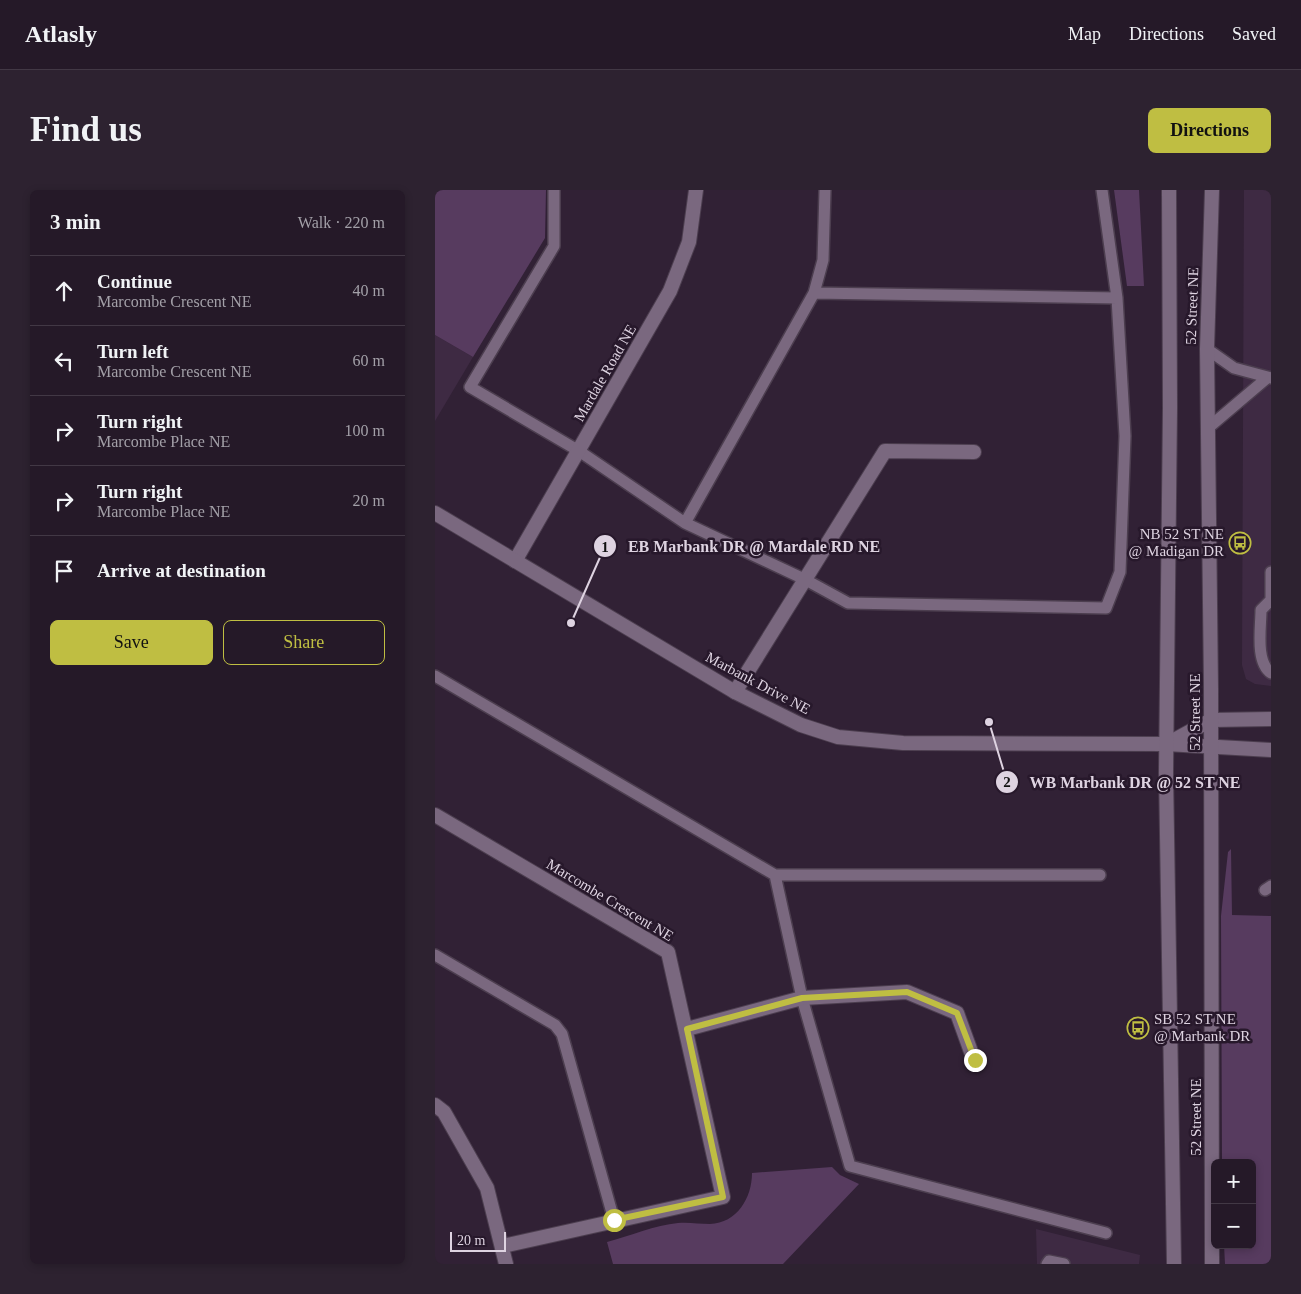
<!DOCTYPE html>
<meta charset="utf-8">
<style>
body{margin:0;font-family:"Times New Roman",serif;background:#2d2230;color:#f1f3f6}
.controls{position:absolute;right:15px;bottom:15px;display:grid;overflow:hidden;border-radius:8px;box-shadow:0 2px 8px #0003}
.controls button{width:45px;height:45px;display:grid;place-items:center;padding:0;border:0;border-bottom:1px solid #423845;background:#251928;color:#f1f3f6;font:25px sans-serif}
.scale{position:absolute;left:15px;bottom:12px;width:56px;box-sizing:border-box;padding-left:5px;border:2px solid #ded3e1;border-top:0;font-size:14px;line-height:18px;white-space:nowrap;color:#ded3e1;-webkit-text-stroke:4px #27182b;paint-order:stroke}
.stop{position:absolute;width:15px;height:15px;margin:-11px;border:4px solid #bfbe42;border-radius:50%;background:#fff}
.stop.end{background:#bfbe42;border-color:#fff;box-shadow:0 1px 5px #0008}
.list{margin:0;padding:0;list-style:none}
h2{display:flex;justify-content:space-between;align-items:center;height:65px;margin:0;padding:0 20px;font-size:21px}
h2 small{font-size:16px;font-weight:400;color:#a3a0a8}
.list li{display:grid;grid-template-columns:32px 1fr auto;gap:15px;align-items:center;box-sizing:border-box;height:70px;padding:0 20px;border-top:1px solid #423845}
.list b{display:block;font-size:19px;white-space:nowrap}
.list p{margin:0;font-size:16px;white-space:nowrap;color:#a3a0a8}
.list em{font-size:16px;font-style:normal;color:#a3a0a8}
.actions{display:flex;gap:10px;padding:15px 20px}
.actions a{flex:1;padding:11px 0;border:1px solid #bfbe42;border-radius:8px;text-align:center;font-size:18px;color:#bfbe42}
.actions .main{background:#bfbe42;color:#111}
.icon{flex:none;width:28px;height:28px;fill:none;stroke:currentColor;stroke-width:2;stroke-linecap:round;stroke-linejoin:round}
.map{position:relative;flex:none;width:836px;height:1074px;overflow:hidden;border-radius:8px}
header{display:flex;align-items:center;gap:30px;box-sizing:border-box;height:70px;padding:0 25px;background:#251928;border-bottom:1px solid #423845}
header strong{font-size:24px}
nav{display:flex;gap:28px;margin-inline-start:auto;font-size:18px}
.intro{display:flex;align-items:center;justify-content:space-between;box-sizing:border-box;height:120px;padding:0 30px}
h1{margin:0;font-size:35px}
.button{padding:12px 22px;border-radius:8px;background:#bfbe42;color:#111;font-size:18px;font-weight:700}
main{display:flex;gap:30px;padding:0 30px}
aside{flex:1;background:#251928;border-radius:8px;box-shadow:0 2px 8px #0003}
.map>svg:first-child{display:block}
.built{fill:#3e2a43}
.green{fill:#573b5f}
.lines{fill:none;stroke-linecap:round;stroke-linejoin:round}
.service-casing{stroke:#4c3e4f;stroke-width:14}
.minor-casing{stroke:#4c3e4f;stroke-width:16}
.tertiary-casing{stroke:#4c3e4f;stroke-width:16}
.secondary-casing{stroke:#4c3e4f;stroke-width:16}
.service{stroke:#7a687f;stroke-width:11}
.minor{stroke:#7a687f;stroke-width:14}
.tertiary{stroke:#7a687f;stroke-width:14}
.secondary{stroke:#7a687f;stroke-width:14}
.route{stroke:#bfbe42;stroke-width:6}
.labels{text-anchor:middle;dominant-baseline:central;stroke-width:5;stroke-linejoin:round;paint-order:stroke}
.street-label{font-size:15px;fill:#ded3e1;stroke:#27182b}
.poi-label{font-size:15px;fill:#ded3e1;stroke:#27182b;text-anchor:end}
.leader{fill:none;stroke:#ded3e1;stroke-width:2}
.callout-dot{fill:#ded3e1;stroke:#27182b;stroke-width:2}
.mark-label{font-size:15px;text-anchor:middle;font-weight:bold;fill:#111}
.callout-label{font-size:16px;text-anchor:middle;font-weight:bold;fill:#ded3e1;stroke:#27182b;stroke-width:5;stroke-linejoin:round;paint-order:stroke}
</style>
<header>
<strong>Atlasly</strong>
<nav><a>Map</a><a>Directions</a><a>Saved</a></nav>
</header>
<div class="intro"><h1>Find us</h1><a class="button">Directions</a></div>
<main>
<aside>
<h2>3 min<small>Walk · 220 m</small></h2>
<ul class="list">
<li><svg class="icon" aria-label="ahead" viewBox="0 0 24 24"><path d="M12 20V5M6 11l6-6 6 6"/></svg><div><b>Continue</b><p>Marcombe Crescent NE</p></div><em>40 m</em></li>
<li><svg class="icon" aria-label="left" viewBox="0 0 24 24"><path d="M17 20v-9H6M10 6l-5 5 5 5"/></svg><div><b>Turn left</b><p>Marcombe Crescent NE</p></div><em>60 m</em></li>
<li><svg class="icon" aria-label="right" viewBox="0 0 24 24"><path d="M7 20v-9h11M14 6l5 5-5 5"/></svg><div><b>Turn right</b><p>Marcombe Place NE</p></div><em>100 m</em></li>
<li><svg class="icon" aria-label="right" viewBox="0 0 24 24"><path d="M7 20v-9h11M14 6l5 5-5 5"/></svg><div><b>Turn right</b><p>Marcombe Place NE</p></div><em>20 m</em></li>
<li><svg class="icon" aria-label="arrive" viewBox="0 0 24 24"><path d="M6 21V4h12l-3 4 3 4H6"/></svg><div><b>Arrive at destination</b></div></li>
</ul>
<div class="actions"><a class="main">Save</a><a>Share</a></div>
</aside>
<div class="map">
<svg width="836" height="1074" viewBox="0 0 836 1074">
<rect width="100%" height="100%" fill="#312135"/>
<path class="built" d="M 809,0 L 836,0 L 836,496 L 820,494 L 811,489 L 807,475 Z
M 0,145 L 38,167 L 0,231 Z
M 601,1039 L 705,1065 L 704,1074 L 602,1074 Z"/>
<path class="green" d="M 0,0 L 111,0 L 110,48 L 38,167 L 0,145 Z
M 679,0 L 704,0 L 709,96 L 692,96 Z
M 796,659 L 797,725 L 836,726 L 836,1074 L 790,1074 L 789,1055 L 817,1055 L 817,973 L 787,973 L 786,726 L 793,662 Z
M 397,977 L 405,985 L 424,994 L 348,1074 L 178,1074 L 172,1052 C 195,1046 220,1035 243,1033 C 254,1032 264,1034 275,1034 C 302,1033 317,1008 317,983 Z"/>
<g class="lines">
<g class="service-casing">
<path id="service" d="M 119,0 L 119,56 L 35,197 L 144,261 L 250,333 L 369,389 L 413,413 L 671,418 L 685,382 L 690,246 L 682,108 L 379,103 L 388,70 L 390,0
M 667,0 L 682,108
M 772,159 L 799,178 L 836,188
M 773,238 L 832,188
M 250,333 L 379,103
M 836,382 L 836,412
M 836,410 L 826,420 C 826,437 820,472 836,483
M 0,486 L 340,685 L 665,685
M 340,685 L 367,808 L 415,976 L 671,1043
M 830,700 L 836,696
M 0,765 L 120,835 L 127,844 L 179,1030
M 612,1074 L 614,1071 L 629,1074"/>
</g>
<g class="minor-casing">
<path id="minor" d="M 80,371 L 235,101 L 254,52 L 261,0
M 300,502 L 450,261 L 539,262
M 0,625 L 233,762 L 288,1007 L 68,1056
M 252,839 L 367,808 L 472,802 L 522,823 L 539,870
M 0,915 L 9,922 L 52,998 L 71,1074"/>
</g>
<g class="tertiary-casing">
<path id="tertiary" d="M 0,323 L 300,502 L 366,535 L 403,547 L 468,553 L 731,554 L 836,560
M 732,554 L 776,530 L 836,529"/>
</g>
<g class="secondary-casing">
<path id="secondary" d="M 734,0 L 735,218 L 731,583 L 739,1074
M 777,0 L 772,159 L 776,498 L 777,1074"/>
</g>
<use href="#service" class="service"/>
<use href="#minor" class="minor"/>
<use href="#tertiary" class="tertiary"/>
<use href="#secondary" class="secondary"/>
</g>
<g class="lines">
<path class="route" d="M 179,1030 L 288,1007 L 252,839 L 367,808 L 472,802 L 522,823 L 540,870"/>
</g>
<defs>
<g id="bus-ring" transform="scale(1.125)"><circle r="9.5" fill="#27182b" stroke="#bfbe42" stroke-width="1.5"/><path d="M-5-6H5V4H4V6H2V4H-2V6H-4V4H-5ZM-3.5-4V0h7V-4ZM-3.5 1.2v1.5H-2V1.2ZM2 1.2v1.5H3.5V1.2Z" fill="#bfbe42"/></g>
</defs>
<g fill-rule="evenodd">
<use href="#bus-ring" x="805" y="353"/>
<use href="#bus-ring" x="703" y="838"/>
</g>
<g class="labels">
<g class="street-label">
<text transform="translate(757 116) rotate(-88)">52 Street NE</text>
<text transform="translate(170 183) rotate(-60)">Mardale Road NE</text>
<text transform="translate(323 493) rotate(28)">Marbank Drive NE</text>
<text transform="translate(760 522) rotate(-90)">52 Street NE</text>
<text transform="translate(175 710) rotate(31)">Marcombe Crescent NE</text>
<text transform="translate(761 927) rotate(-90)">52 Street NE</text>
</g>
<g class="poi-label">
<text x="789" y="344">NB 52 ST NE<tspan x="789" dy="17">@ Madigan DR</tspan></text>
<text x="719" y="829" text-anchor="start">SB 52 ST NE<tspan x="719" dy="17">@ Marbank DR</tspan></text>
</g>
</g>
<path class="leader" d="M136 433L170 356M554 532L572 592"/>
<g class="callout-dot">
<circle cx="136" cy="433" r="5"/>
<circle cx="554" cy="532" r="5"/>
<circle cx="170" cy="356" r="12"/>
<circle cx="572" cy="592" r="12"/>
</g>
<g class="mark-label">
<text x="170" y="362">1</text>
<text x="572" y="597">2</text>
</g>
<g class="callout-label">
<text x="319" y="362">EB Marbank DR @ Mardale RD NE</text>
<text x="700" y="598">WB Marbank DR @ 52 ST NE</text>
</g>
</svg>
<div class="controls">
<button>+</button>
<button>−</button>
</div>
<div class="scale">20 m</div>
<div class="stop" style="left:179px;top:1030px"></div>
<div class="stop end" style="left:540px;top:870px"></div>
</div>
</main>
